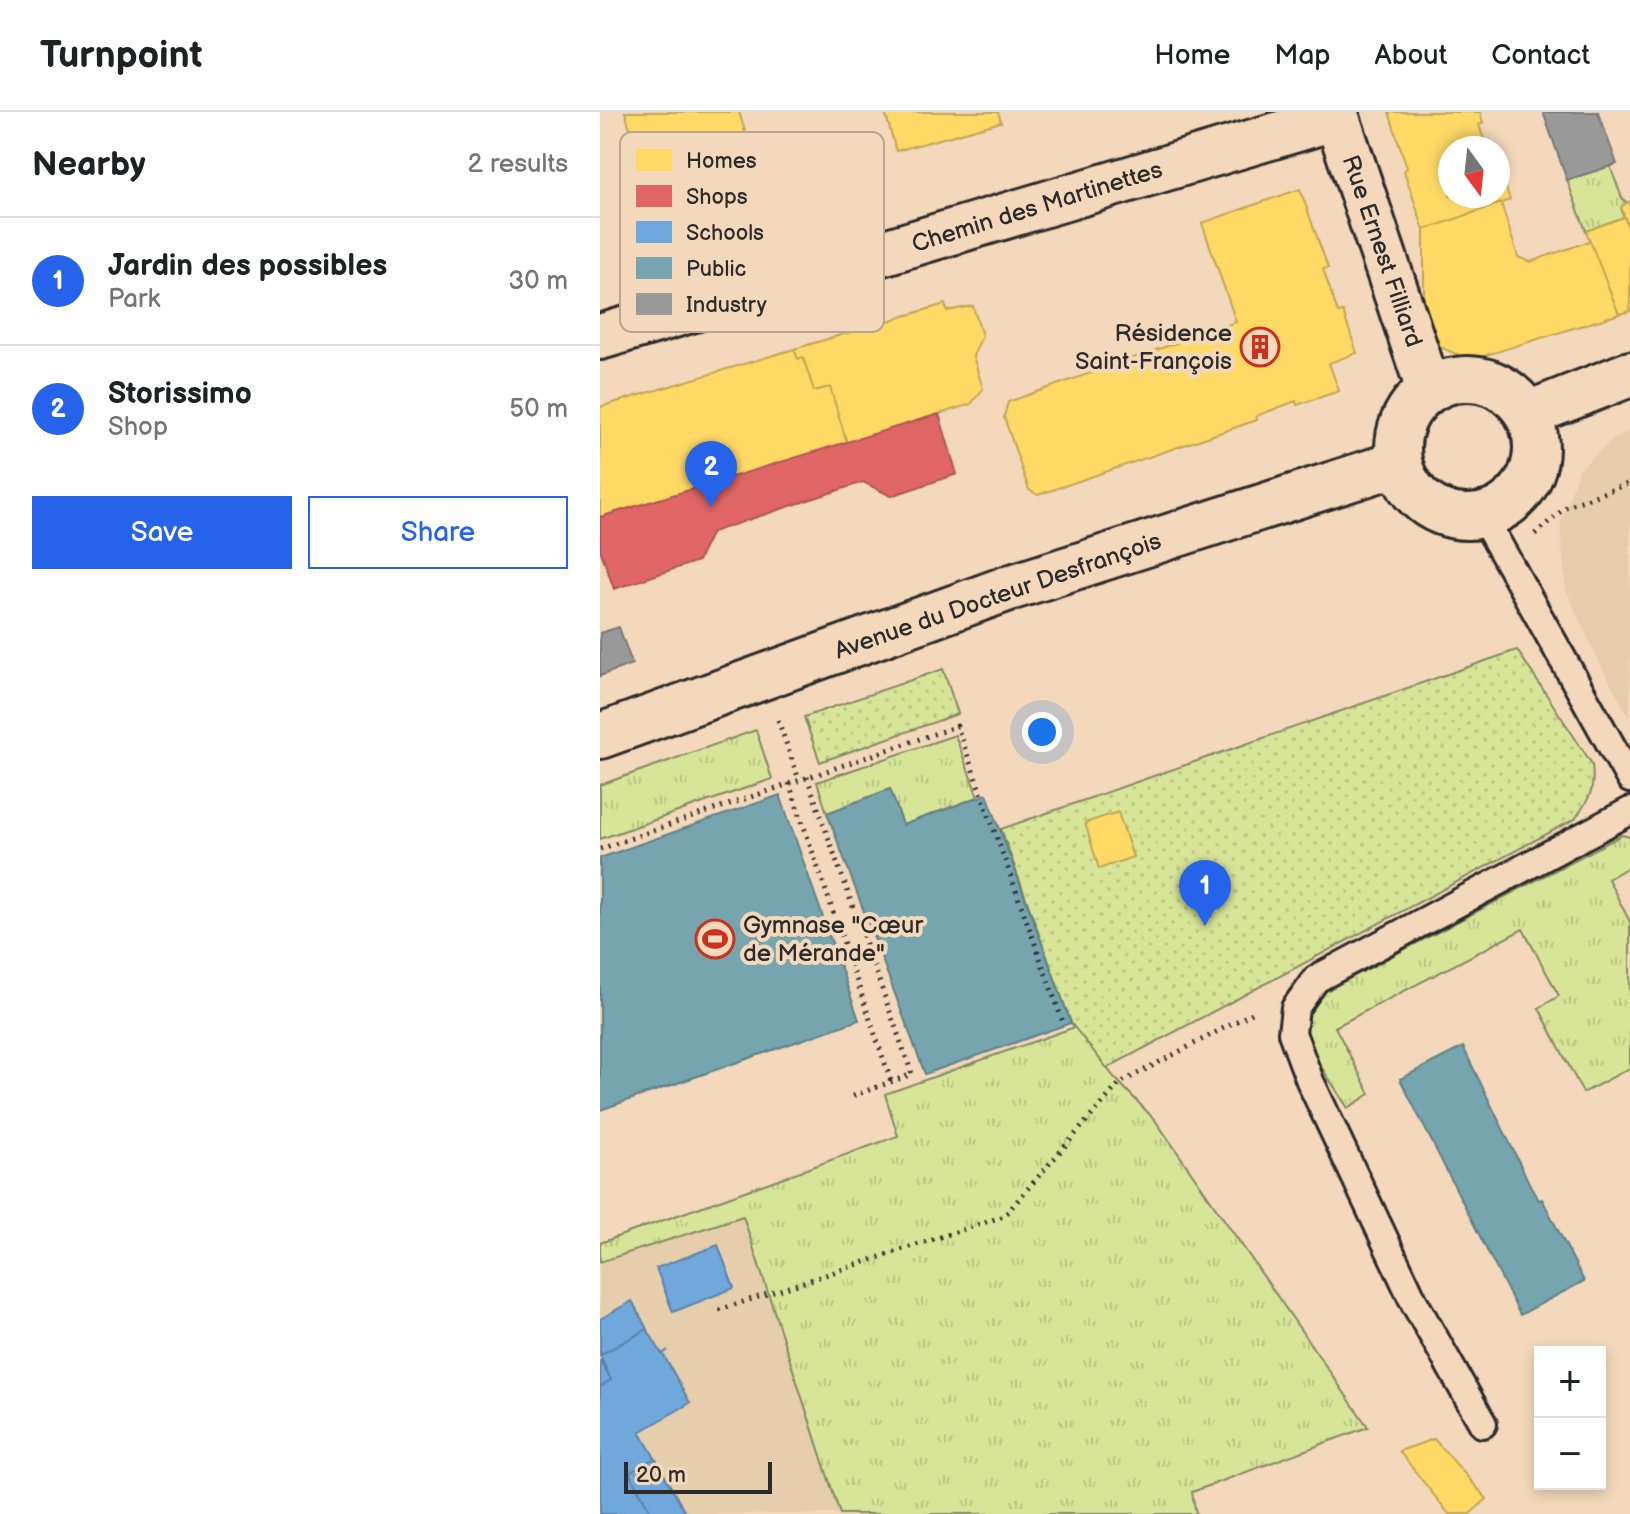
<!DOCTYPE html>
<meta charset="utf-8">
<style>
body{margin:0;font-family:"Balsamiq Sans",sans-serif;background:#f6f6f6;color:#202124}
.controls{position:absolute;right:24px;bottom:24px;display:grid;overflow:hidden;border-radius:0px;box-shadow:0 4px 12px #0003}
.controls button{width:72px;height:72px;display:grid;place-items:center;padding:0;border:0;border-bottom:2px solid #e0e0e0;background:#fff;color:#202124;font:40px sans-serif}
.compass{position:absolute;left:838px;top:24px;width:72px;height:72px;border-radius:50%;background:#fff;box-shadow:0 4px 12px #0003;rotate:165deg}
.scale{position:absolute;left:24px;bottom:20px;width:148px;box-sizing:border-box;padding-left:8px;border:4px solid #2b2b2b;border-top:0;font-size:22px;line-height:28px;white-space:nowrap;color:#2b2b2b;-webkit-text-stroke:6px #f4d8bb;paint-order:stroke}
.you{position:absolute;left:442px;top:620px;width:28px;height:28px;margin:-20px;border:6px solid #fff;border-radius:50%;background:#1a73e8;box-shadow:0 0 0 12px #1a73e833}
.badge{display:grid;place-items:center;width:52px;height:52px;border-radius:50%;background:#2563eb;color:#fff;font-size:26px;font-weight:700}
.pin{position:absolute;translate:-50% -66px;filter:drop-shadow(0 2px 4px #0008)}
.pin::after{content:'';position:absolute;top:42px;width:28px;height:24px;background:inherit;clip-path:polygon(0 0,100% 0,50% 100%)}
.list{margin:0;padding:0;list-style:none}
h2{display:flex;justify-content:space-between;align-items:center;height:104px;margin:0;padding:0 32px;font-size:34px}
h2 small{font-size:26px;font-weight:400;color:#757577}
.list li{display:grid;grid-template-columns:52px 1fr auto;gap:24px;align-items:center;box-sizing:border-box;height:128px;padding:0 32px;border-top:2px solid #e0e0e0}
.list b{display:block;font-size:30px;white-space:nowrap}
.list p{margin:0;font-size:26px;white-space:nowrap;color:#757577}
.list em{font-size:26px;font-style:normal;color:#757577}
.actions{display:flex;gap:16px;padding:24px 32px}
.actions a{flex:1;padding:18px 0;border:2px solid #2563eb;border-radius:0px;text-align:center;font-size:28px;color:#2563eb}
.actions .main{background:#2563eb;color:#fff}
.map{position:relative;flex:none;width:1030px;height:1402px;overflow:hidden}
header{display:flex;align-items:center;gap:48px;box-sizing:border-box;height:112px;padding:0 40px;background:#fff;border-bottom:2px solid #e0e0e0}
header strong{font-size:38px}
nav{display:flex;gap:44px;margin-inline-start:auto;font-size:28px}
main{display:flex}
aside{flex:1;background:#fff}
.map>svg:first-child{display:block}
.built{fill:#e6cdab}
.grass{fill:url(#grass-tufts);stroke:#828862;stroke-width:2}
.garden{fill:url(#garden-dots);stroke:#828862;stroke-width:2}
.homes{fill:#ffd966;stroke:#bfa554;stroke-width:2}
.shops{fill:#e06666;stroke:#aa5454;stroke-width:2}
.schools{fill:#6fa8dc;stroke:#5b82a7;stroke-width:2}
.public{fill:#76a5af;stroke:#608087;stroke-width:2}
.industry{fill:#999;stroke:#787878;stroke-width:2}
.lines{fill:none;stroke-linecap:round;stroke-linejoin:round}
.service-casing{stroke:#2b2b2b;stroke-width:32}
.minor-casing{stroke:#2b2b2b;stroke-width:50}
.secondary-casing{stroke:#2b2b2b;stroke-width:50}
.path{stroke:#2b2b2b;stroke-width:5;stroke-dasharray:2 6;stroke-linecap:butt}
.service{stroke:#f4d8bb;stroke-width:26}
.minor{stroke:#f4d8bb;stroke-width:44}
.secondary{stroke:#f4d8bb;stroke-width:44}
.labels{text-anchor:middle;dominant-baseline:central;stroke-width:8;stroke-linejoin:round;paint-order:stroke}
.street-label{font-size:24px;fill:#2b2b2b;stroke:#f4d8bb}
.poi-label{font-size:24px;fill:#2b2b2b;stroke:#f4d8bb;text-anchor:end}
.key{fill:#f4d8bb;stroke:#b8a490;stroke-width:2}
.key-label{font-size:22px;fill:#2b2b2b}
</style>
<header>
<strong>Turnpoint</strong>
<nav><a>Home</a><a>Map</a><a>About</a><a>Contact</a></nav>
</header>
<main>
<aside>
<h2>Nearby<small>2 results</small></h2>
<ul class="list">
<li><span class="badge">1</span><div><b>Jardin des possibles</b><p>Park</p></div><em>30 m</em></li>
<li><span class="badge">2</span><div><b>Storissimo</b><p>Shop</p></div><em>50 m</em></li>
</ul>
<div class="actions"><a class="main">Save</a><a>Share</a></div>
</aside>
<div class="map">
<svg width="1030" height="1402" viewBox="0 0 1030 1402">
<defs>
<pattern id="grass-tufts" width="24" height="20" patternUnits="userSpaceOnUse" patternTransform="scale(2)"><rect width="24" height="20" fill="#d8e598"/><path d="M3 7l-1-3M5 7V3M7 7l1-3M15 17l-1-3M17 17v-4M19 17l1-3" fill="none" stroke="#bac583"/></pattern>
<pattern id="garden-dots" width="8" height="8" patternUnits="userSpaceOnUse" patternTransform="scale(2)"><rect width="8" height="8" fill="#d8e598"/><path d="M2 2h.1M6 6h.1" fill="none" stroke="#bac583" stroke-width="1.8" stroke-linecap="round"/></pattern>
</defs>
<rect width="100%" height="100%" fill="#f4d8bb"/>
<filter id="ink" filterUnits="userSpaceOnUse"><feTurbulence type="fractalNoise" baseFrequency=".0125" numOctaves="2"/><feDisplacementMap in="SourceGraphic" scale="16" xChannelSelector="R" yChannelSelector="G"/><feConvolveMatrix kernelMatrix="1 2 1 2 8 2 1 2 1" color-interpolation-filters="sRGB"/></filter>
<g filter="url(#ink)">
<path class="built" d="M 1030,318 L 1030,607 L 998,548 L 966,478 L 960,413 L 979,357 L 1014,327 Z
M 143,1104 L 240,1402 L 0,1402 L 0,1151 Z"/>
<path class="grass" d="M 1010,54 L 1022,86 L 1027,91 L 1021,96 L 1024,105 L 986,119 L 967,68 Z
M 156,618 L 172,667 L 0,727 L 0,673 Z
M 355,623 L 378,685 L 303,713 L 290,677 L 227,701 L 217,670 Z
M 1022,723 L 1030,725 L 1030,754 L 1008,767 L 1030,810 L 1030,956 L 983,981 L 939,896 L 959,884 L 923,817 L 735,915 L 770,982 L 748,996 L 709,936 L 702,932 L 707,903 L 724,880 Z
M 475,915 L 514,965 L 555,1008 L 768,1315 L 592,1380 L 596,1402 L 240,1402 L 143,1104 L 0,1150 L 0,1131 L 298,1024 L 285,982 Z"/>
<path class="garden" d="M 917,538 L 992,652 C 995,679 990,686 975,707 L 507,956 L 471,911 L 401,717 Z
M 343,557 L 358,602 L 220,650 L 204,605 Z"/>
<path class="homes" d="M 25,0 L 139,0 L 162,75 L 58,107 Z
M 285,0 L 398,0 L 401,10 L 296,39 Z
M 789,0 L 880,0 L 883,11 L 879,13 L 887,36 L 850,36 L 850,84 L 898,84 L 898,60 L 901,61 L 910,88 L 824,118 L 804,59 L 807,56 Z
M 700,77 L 728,156 L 723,157 L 738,201 L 743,200 L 757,241 L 729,251 L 739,279 L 697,293 L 696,289 L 656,304 L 657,308 L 438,383 L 429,378 L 404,305 L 408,290 L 636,210 L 602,111 Z
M 1030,89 L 1030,120 L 1021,95 Z
M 901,91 L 918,145 L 930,150 L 990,129 L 1019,202 L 870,248 L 824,228 L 824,118 Z
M 1024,105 L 1030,120 L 1030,199 L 1019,202 L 986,119 Z
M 345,192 L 347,199 L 373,194 L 382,224 L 373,244 L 383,277 L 371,292 L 247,331 L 230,275 L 214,279 L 203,245 L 198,247 L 194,237 Z
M 194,237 L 198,247 L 203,245 L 214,279 L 230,275 L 247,331 L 0,405 L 0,295 Z
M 518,700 L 533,745 L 499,757 L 485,711 Z
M 834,1327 L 887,1387 L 870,1402 L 849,1402 L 799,1339 Z"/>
<path class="shops" d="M 339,302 L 357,362 L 291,384 L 263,370 L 112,420 L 98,449 L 14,477 L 0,437 L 0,405 Z"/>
<path class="schools" d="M 118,1133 L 134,1176 L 73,1200 L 56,1156 Z
M 32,1189 L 47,1217 L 0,1243 L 0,1207 Z
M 47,1217 L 62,1242 L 68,1238 L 63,1242 L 90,1291 L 40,1320 L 55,1346 L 29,1361 L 52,1402 L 0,1402 L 0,1275 L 11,1268 L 0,1243 Z
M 0,1248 L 11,1268 L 0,1275 Z
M 55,1346 L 86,1402 L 52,1402 L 29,1361 Z"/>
<path class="public" d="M 290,677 L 303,713 L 387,682 L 471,911 L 325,962 L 227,701 Z
M 180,683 L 259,908 L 0,998 L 0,746 Z
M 863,935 L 934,1081 L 939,1088 L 942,1087 L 984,1169 L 920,1203 L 800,967 Z"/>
<path class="industry" d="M 943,0 L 998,0 L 1017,52 L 967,68 Z
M 19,515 L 32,552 L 0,564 L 0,521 Z"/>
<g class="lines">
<g class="service-casing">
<path id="service" d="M 883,405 L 1030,667
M 883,1312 L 814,1190 L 710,969 L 692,921 L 695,896 L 716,867 L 1030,699"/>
</g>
<g class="minor-casing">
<path id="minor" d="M 735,0 L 829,278
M 0,225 L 737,5"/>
</g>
<g class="secondary-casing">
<path id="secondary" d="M798 336a69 69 0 1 1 138 0a69 69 0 1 1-138 0Z
M 928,302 L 1030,262
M 0,624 L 406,477 L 799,351"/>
</g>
<path class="path" d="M 935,422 L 967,394 L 1030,371
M 178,608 L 199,668
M 207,665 L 312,962 L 253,984
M 189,671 L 291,969
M 0,737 L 357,614 L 464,913
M 119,1198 L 404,1104 L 520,971 L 656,899"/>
<use href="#service" class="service"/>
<use href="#minor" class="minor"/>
<use href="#secondary" class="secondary"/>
</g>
</g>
<defs>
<g id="building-ring" transform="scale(2)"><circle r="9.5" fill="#f4d8bb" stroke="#c8321e" stroke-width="1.5"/><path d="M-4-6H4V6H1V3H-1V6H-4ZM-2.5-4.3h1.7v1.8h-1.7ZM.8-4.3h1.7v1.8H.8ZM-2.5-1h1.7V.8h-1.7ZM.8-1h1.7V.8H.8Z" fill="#c8321e"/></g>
<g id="stadium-ring" transform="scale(2)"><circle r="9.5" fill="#f4d8bb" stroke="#c8321e" stroke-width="1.5"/><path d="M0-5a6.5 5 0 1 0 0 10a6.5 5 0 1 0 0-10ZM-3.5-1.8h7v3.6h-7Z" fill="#c8321e"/></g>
</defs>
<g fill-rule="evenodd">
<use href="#building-ring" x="660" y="235"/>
<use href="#stadium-ring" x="115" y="827"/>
</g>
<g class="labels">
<g class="street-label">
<text transform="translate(437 95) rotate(-17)">Chemin des Martinettes</text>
<text transform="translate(782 139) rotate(71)">Rue Ernest Filliard</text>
<text transform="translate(398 484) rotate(-19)">Avenue du Docteur Desfrançois</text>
</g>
<g class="poi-label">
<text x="632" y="221">Résidence<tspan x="632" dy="28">Saint-François</tspan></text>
<text x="143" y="813" text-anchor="start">Gymnase "Cœur<tspan x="143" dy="28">de Mérande"</tspan></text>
</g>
</g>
<rect x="20" y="20" width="264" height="200" rx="12" class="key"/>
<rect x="36" y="37" width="36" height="22" fill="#ffd966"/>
<rect x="36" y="73" width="36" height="22" fill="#e06666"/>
<rect x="36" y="109" width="36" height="22" fill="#6fa8dc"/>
<rect x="36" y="145" width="36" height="22" fill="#76a5af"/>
<rect x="36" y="181" width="36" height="22" fill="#999"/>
<g class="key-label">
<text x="86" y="56">Homes</text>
<text x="86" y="92">Shops</text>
<text x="86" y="128">Schools</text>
<text x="86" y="164">Public</text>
<text x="86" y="200">Industry</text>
</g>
</svg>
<div class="controls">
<button>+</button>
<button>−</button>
</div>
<svg class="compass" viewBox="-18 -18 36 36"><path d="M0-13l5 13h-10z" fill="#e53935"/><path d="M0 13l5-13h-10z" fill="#757577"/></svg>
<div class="scale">20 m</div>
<div class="you"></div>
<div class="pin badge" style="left:605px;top:814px">1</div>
<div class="pin badge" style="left:111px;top:395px">2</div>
</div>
</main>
